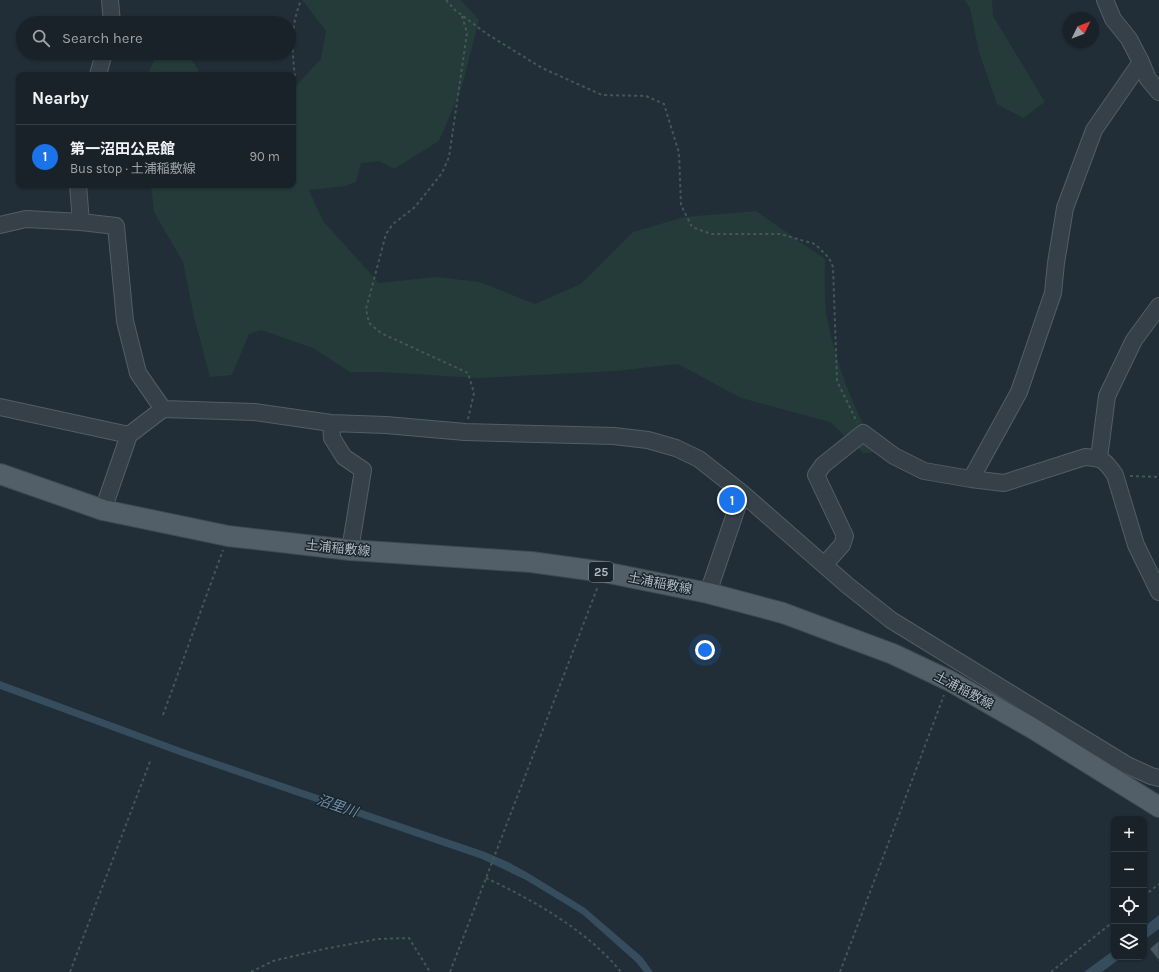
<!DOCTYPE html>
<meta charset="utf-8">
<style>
body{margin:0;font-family:Karla,"Noto Sans JP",sans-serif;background:#262f35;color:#f1f3f6}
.controls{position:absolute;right:12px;bottom:12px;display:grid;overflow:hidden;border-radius:8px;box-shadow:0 1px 3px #0004}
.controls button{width:36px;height:36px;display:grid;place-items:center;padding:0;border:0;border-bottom:1px solid #373f46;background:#192229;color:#f1f3f6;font:20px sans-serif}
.compass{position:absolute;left:1063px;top:12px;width:36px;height:36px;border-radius:50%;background:#192229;box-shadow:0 1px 3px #0004;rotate:47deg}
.you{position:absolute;left:705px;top:650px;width:14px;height:14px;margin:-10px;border:3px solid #fff;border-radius:50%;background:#1a73e8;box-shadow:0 0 0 6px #1a73e833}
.badge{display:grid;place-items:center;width:26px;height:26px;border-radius:50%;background:#1a73e8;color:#fff;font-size:13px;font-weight:700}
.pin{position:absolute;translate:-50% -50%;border:2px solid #fff;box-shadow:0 1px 4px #0006}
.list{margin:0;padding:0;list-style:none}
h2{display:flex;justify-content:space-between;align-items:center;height:52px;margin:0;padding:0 16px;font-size:17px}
h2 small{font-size:13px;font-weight:400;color:#9fa4a8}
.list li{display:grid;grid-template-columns:26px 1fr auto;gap:12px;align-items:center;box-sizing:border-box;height:64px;padding:0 16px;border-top:1px solid #373f46}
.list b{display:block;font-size:15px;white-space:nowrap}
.list p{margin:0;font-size:13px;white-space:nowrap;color:#9fa4a8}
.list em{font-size:13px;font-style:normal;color:#9fa4a8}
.icon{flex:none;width:22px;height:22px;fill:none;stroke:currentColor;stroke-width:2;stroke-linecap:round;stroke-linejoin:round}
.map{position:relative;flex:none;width:1159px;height:972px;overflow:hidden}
.search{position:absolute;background:#192229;box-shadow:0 1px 3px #0004;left:16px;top:16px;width:280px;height:44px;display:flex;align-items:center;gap:10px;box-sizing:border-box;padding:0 14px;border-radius:22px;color:#9fa4a8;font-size:15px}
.panel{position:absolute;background:#192229;box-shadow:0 1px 3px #0004;left:16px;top:72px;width:280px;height:116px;border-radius:8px}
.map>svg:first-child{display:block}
.green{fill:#243b39}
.water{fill:#364d5e}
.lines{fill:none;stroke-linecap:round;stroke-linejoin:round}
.minor-casing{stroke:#525e66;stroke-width:18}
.major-casing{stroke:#3e4951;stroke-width:22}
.path{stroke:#435757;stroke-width:2;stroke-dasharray:3 3;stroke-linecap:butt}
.minor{stroke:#354048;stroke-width:16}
.major{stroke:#535f68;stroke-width:20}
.wall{fill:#3f4d55}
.building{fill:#495963;stroke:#333e45}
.labels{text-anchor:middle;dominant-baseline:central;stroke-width:3;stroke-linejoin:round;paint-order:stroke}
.shield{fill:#1a252d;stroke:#828e97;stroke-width:1}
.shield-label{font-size:12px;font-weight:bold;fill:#afbbc4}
.street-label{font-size:13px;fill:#afbbc4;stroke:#1a252d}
.water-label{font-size:14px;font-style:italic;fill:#7090a8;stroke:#1a252d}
</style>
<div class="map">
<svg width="1159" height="972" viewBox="0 0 1159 972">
<rect width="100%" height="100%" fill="#212e37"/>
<path class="green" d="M 302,0 L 461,0 L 479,20 L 461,90 L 439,141 L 394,169 L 379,161 L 361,163 L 356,182 L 345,186 L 309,190 L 323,221 L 379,283 L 436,277 L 480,282 L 535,304 L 581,284 L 633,232 L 684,217 L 756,211 L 825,259 C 825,276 824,302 827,318 C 836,364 854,411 879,452 L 863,453 L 830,422 L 741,398 L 678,364 L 616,371 L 478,378 L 382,372 L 350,372 L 313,348 L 261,330 L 249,334 L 232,375 L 210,377 L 194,317 L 183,262 L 154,212 L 151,185 L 293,185 L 293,89 L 321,59 L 326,31 Z
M 964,0 L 992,0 L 993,16 L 1045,102 L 1023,118 L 997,104 L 979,52 L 970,8 Z
M 158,53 L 186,53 L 198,69 L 198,75 L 147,75 Z"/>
<path class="water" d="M 0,681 L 186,750 L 485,852 L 508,862 L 528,873 L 585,908 L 642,957 L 653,972 L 644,972 L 636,962 L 582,914 L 526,880 L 482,859 L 185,757 L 0,689 Z
M 1159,915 L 1159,929 L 1144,940 L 1144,927 Z
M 1114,950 L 1114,957 L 1122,957 L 1102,972 L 1084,972 Z"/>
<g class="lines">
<g class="minor-casing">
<path id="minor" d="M 110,0 L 112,23
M 1105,0 L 1113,19 L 1129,39 L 1141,62 L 1148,79 L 1159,92
M 98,75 L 104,53
M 78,185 L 81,222
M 0,225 L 26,219 L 81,222 L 116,226 L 125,321 L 138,373 L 163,409
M 0,407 L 129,435 L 163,409 L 254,412 L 331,423 L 386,425 L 465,432 L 614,436 L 648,440 L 676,448 L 699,459 L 742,493 L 847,585 L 891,620 L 1127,765 L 1151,776 L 1159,778
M 331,423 L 332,438 L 344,457 L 363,470 L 350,550
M 1099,458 L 1107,396 L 1134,340 L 1159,306
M 971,479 L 1004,483 L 1085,457 C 1102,458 1105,460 1115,475 L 1136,545 L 1159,592
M 103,510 L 129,435
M 824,565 L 842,545 L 845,536 L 816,475 L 823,465 L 863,433 L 894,456 L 924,471 L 971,479 L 1019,392 L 1053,293 L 1056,263 L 1065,208 L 1094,130 L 1141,62
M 708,593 L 742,493"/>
</g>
<g class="major-casing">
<path id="major" d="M 0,474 L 103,510 L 228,536 L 350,550 L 531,562 L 604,572 L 708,593 L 783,613 L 893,654 L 950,681 L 1032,728 L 1159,807"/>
</g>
<path class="path" d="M 446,0 L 455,10 L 487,34 L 542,68 L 602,95 L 646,96 L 664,104 L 679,153 L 681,205 L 692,227 L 711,234 L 780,234 L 815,244 L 829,258 L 833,267 L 837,381 L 857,422
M 462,16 L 467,33 L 449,157 L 442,173 L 415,207 L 393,224 L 386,234 L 366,309 L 369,323 L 381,333 L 468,373 L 474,393 L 468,419
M 293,82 L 295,78 C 292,48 290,28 301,0
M 1130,476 L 1159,477
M 163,715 L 223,550
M 486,878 C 533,900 588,931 621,972
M 1144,896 L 1159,884
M 70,972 L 151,759
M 251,972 L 273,961 L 324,949 L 378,939 L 409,938 L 430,972
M 450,972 L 598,586
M 840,972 L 944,695
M 1051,972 L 1114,921"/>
<use href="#minor" class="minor"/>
<use href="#major" class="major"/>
</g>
<path class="wall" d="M 1159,941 L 1159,961 L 1150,949 Z"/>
<path class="building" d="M 1159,941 L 1159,960 L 1150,949 Z"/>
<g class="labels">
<rect class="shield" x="589" y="562" width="24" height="20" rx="3"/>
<g class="shield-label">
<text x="601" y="572">25</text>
</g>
<g class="street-label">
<text transform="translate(338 548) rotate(6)">土浦稲敷線</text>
<text transform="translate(660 583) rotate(11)">土浦稲敷線</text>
<text transform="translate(964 690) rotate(28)">土浦稲敷線</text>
</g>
<g class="water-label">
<text transform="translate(337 806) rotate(19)">沼里川</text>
</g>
</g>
</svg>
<div class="controls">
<button>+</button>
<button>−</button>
<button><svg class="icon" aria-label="locate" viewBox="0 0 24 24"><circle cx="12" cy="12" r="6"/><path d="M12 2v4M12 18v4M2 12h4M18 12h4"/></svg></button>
<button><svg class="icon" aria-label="layers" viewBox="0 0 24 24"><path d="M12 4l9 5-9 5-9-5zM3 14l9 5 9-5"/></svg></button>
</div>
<svg class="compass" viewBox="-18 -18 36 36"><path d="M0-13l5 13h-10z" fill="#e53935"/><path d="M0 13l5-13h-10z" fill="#9fa4a8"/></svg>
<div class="you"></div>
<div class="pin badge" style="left:732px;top:500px">1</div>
<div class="search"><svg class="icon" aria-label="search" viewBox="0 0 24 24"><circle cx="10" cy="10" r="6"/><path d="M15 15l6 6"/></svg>Search here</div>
<section class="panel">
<h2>Nearby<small></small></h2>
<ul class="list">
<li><span class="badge">1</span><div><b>第一沼田公民館</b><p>Bus stop · 土浦稲敷線</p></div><em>90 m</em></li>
</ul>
</section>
</div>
